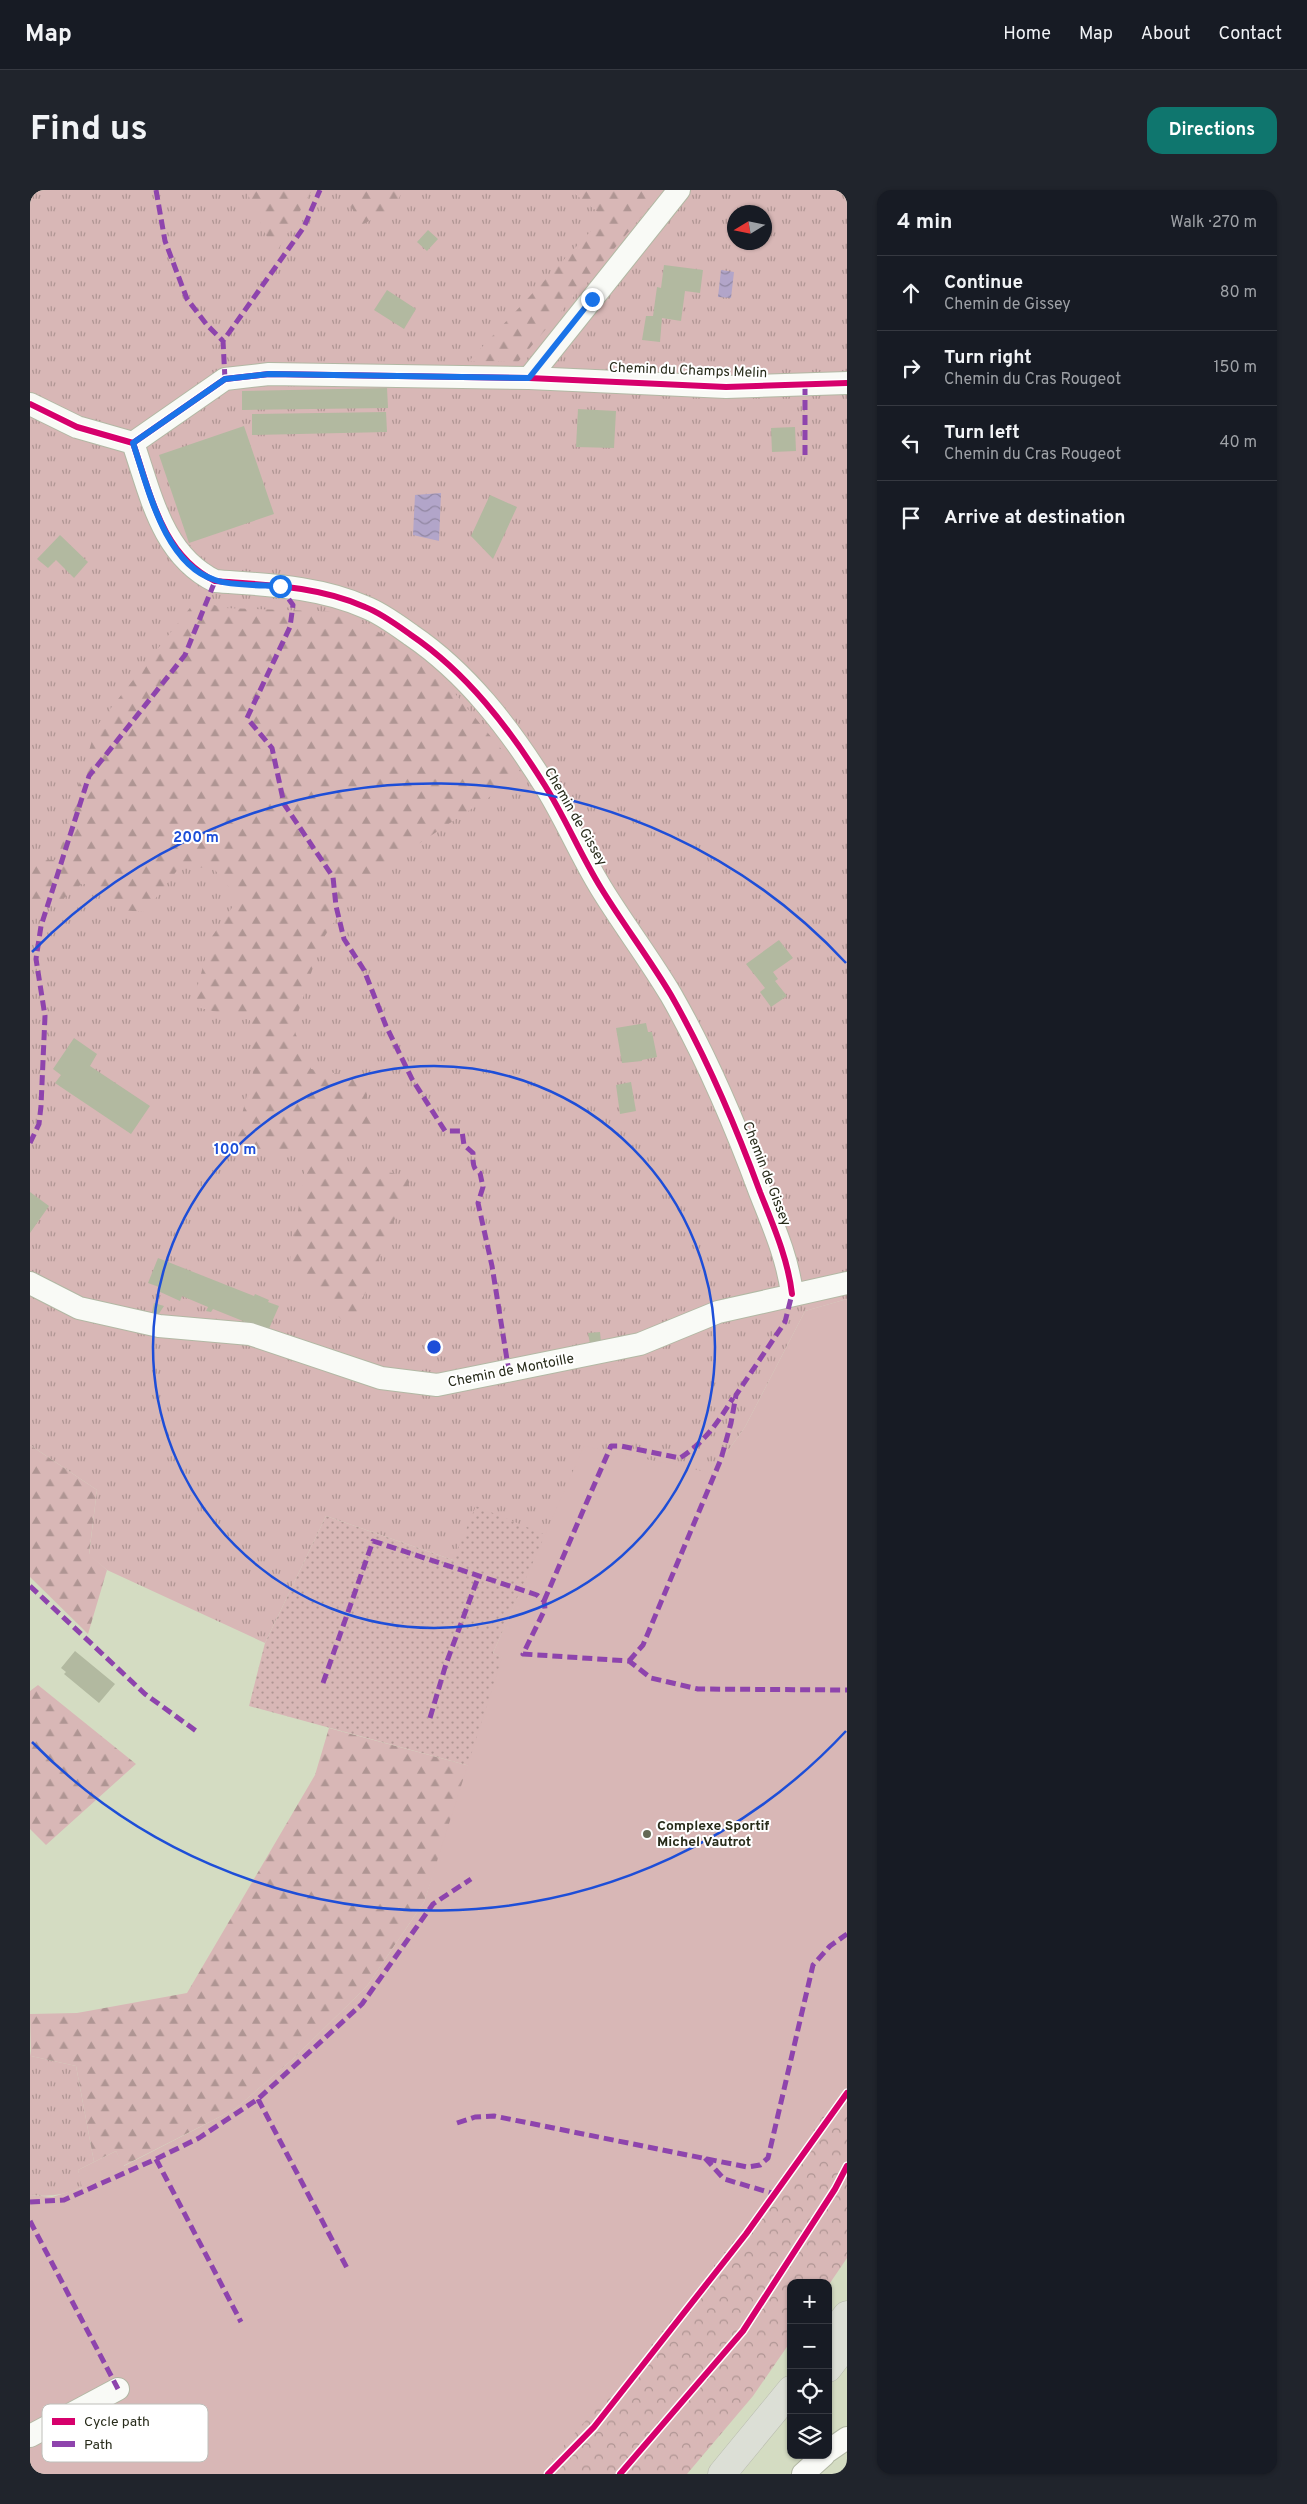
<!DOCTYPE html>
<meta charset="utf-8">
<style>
body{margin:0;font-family:Overpass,sans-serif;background:#20242c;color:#f1f3f6}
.controls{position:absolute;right:15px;bottom:15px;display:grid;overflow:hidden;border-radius:10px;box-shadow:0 1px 4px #0004}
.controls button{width:45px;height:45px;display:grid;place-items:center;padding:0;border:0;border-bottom:1px solid #363941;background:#171b24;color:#f1f3f6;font:25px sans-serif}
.compass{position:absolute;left:697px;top:15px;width:45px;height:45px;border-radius:50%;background:#171b24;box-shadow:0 1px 4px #0004;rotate:260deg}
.stop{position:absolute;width:15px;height:15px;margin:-11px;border:4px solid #1a73e8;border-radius:50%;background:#fff}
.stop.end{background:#1a73e8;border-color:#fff;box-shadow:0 1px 5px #0008}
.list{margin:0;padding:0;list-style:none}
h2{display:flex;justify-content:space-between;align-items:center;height:65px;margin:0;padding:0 20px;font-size:21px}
h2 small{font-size:16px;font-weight:400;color:#9ea1a6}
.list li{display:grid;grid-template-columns:32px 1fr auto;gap:15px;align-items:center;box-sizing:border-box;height:75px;padding:0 20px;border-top:1px solid #363941}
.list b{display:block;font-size:19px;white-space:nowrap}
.list p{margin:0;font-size:16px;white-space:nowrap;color:#9ea1a6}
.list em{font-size:16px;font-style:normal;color:#9ea1a6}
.icon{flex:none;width:28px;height:28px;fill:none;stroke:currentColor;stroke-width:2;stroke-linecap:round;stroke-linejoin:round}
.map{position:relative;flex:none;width:817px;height:2284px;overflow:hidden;border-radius:15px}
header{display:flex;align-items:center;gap:30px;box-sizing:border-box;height:70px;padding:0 25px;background:#171b24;border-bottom:1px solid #363941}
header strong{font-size:24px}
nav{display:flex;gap:28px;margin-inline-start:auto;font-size:18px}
.intro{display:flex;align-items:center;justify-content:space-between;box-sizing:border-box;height:120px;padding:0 30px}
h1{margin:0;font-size:35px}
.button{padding:12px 22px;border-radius:15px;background:#0f766e;color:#fff;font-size:18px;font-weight:700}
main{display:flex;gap:30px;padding:0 30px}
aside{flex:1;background:#171b24;border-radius:15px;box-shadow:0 1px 4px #0004}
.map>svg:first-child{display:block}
.grass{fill:url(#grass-tufts);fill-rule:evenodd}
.forest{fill:url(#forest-firs)}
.park{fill:url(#park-crowns)}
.garden{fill:url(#garden-dots)}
.pitch{fill:#d8b7b6}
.water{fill:url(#water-waves)}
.building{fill:#b2b9a0}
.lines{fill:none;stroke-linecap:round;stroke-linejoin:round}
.minor-casing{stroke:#b2b8a4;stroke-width:24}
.major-casing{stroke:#b9bcaf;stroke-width:29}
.minor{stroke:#f9faf6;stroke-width:22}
.major{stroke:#dcdfd6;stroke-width:28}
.quiet{stroke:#8e44ad;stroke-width:5;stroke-dasharray:10 5;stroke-linecap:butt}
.cycleway-casing{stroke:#fff;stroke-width:9}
.cycleway{stroke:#d6006c;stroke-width:6}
.route{stroke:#1a73e8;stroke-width:6}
.ring{fill:none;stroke:#1d4ed8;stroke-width:2.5}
.poi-dot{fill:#646955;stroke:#fff;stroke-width:2}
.labels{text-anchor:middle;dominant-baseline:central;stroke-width:4;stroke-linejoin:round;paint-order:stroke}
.street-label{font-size:14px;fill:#272b1a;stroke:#fff}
.poi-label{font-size:14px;font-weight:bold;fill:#272b1a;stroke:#fff;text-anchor:start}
.key{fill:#fff;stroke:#bebfba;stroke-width:1}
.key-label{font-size:14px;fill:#272b1a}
.centre{fill:#1d4ed8;stroke:#fff;stroke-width:2.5}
.ring-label{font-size:15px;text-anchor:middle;font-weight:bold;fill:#1d4ed8;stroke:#fff;stroke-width:4;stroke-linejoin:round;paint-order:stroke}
</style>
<header>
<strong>Map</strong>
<nav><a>Home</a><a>Map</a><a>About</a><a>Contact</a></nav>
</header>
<div class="intro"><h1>Find us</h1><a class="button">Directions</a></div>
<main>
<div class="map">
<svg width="817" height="2284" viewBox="0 0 817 2284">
<defs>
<pattern id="grass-tufts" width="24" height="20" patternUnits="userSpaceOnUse" patternTransform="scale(1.25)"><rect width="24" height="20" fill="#d8b7b6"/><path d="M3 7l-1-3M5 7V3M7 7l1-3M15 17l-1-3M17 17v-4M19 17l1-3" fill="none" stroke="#af9593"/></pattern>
<pattern id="forest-firs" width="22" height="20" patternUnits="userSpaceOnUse" patternTransform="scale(1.25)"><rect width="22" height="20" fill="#d8b7b6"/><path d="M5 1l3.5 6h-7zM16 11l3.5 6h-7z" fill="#af9593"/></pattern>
<pattern id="park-crowns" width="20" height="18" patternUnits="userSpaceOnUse" patternTransform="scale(1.25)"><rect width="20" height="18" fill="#d8b7b6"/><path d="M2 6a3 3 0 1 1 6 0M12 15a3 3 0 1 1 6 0" fill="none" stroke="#af9593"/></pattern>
<pattern id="garden-dots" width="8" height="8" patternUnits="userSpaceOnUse" patternTransform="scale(1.25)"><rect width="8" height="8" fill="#d8b7b6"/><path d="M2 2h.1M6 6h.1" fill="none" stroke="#af9593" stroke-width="1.8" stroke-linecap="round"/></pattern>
<pattern id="water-waves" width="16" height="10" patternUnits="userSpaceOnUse" patternTransform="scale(1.25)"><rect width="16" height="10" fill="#b2a5c9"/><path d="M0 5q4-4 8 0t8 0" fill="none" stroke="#9187a2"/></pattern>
</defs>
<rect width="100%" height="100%" fill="#d4dcc2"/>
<path class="grass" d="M 0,0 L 817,0 L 817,1109 L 775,1121 L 715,1237 L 682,1283 L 593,1465 L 423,1370 L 296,1326 L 235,1453 L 77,1380 L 59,1365 L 67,1300 L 0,1255 ZM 704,22 L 734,22 L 734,52 L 704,52 Z
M 0,1861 L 1,1866 L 46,1876 L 64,1972 L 48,1980 L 53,1997 C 34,2005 20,2007 0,2005 Z"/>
<path class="forest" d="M 216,0 L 282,0 L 245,65 Z
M 311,0 L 373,0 L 365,16 L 332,35 Z
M 540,0 L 634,0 L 488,172 L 439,171 L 574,27 Z
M 167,409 L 193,418 L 314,422 L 397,470 L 493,585 L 332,691 L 292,750 L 263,838 L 281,879 L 334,888 L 342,938 L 323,950 L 313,970 L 381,988 L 321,1139 L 259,1077 L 278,959 L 202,963 L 223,882 L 220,830 L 162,816 L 181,748 L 208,709 L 185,680 L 152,674 L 115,722 L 90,720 L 53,693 L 29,712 L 4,710 L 0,713 L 0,669 L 27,670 L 66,537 Z
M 0,1255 L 67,1300 L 59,1364 L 77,1380 L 58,1444 L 0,1387 Z
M 8,1495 L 106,1574 L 16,1655 L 0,1639 L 0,1501 Z
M 299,1538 L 440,1576 L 394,1712 L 337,1796 L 263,1869 L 205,1919 L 93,1976 L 86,1961 L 64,1972 L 46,1876 L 1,1866 L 0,1824 L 47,1823 L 157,1803 L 285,1585 Z"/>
<path class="park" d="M 817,1752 L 817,2068 L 798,2096 L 798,2093 L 761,2093 L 761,2151 L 723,2206 L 657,2284 L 394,2284 Z"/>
<path class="garden" d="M 446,1316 L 516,1345 L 463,1463 L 473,1468 L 440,1576 L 219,1516 L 235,1453 L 296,1326 L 423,1370 Z"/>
<path class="pitch" d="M 817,1109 L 817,1890 L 743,2001 L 614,2164 L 509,2284 L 0,2284 L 0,2005 L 22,2007 L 52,1998 L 48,1980 L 86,1961 L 94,1976 L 205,1919 L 263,1869 L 337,1796 L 394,1712 L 472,1468 L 463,1463 L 554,1256 L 682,1283 L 715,1237 L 775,1121 Z"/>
<path class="water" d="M 691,80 L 704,82 L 701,108 L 688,107 Z
M 411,303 L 409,351 L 383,345 L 385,305 Z"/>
<path class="building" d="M 398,40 L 408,49 L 397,61 L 387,52 Z
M 634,75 L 673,80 L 670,103 L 655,101 L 651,131 L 632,128 L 630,152 L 612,150 L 616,126 L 623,126 L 627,97 L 631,98 Z
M 357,100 L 386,119 L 374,139 L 344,120 Z
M 357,198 L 358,218 L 212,220 L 212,201 Z
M 548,219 L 586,221 L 584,258 L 546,257 Z
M 356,222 L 357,242 L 222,245 L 222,224 Z
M 214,236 L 244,324 L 159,353 L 129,265 Z
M 765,237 L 766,261 L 742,262 L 741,238 Z
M 460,305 L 487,317 L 463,369 L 441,346 Z
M 30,345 L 58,372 L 44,388 L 26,370 L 18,378 L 7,369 Z
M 749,750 L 763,768 L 743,782 L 748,789 L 745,791 L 757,806 L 741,817 L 730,802 L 735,798 L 716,774 Z
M 616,833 L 618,842 L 622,842 L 627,867 L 612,870 L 612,871 L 592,873 L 586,838 Z
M 44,848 L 67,864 L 60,876 L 120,916 L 101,944 L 25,893 L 31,885 L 23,879 Z
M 601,892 L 606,921 L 590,924 L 586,895 Z
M 0,1002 L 19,1016 L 0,1043 Z
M 128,1068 L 224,1106 L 225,1104 L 239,1110 L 238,1112 L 249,1116 L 238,1141 L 183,1119 L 181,1122 L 176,1121 L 178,1117 L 152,1106 L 150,1111 L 128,1101 L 129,1097 L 118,1093 Z
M 124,1113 L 134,1116 L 128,1125 L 122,1122 Z
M 570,1142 L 571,1152 L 560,1154 L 558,1143 Z
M 45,1461 L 85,1494 L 69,1513 L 34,1484 L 36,1482 L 31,1478 Z"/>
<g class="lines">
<g class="minor-casing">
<path id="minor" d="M 499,188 L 649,0
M 0,214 L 47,237 L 103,253
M 103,253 C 121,305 132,365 185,391 C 236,395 288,396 335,417 C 351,423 367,435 381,445 C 437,483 479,538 514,594 C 535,627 550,664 571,698 C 593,734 619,768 641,805 C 677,868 705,934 730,1002 C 743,1035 758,1069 762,1104
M 103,253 L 195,189 L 239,184 L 499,188 L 696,197 L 817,193
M 0,1093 L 49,1118 L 129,1136 L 220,1144 L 351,1188 L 407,1195 L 610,1154 L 688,1122 L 817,1093
M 0,2246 L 88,2199
M 798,2261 L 817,2248
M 773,2284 L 794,2265"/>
</g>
<g class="major-casing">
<path id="major" d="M 798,2150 L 817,2125
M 798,2178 L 817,2153
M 692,2284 L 761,2200"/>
</g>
<use href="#minor" class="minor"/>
<use href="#major" class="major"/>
<path class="quiet" d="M 126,0 L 135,51 L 157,109 L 177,135 L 193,151
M 195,189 L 193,151 L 274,37 L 290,0
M 775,195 L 775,266
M 250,397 L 263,415 L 260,437 L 217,528 L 242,558 L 254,614 L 303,687 L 306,716 L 314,749 L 334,780 L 356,836 L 382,889 L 415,941 L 432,941 L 434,955 L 443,963 C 443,971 442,979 450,983 L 453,997 L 448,1013 L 462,1076 L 479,1182
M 0,953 L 9,934 L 11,916 L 15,826 L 6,769 L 11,736 L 59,586 L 155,465 L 185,391
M 0,1396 L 115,1504 L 169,1543
M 514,1411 L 581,1256 L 591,1256 L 650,1268 C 674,1253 689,1231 703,1208
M 599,1471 L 613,1455 L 691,1269 L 701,1233 L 706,1205 L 755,1132 L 762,1104
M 293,1493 L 343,1351 L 507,1405 L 514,1411 L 515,1419 L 493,1464 L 599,1471 L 621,1488 L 668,1499 L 817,1500
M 400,1528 L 416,1474 L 449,1385
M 228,1909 L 317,2078
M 427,1933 L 445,1927 L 464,1926 L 717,1977 L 730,1975 L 738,1968 L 783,1775 L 800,1756 L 817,1744
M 675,1968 L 694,1989 L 745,2004
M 126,1969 L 211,2132
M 0,2012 L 34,2010 L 126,1969 L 169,1948 L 228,1909 L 332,1814 L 403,1714 L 441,1689
M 0,2031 L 88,2199"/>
<g class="cycleway-casing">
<path id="cycleway" d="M 0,214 L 47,237 L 103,253
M 103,253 C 121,305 132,365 185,391 C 236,395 288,396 335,417 C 351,423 367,435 381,445 C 437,483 479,538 514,594 C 535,627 550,664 571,698 C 593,734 619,768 641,805 C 677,868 705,934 730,1002 C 743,1035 758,1069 762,1104
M 103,253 L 195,189 L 239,184 L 499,188 L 696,197 L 817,193
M 518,2284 L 564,2237 L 716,2044 L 817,1903
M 590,2284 L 713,2141 L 805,1999 L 817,1976"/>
</g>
<use href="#cycleway" class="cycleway"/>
</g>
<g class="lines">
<path class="route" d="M 250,396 C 231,395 202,396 185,390 C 134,374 118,297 103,253 L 195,189 L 239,184 L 499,188 L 562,109"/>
</g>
<g class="ring">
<circle cx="404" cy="1157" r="281"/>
<path d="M816 1541A563 563 0 0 1 2 1552M2 762A563 563 0 0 1 816 773"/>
</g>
<circle class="poi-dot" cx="617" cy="1644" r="5"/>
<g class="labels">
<g class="street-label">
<text transform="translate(658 181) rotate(2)">Chemin du Champs Melin</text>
<text transform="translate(545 627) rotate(60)">Chemin de Gissey</text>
<text transform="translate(736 984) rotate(69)">Chemin de Gissey</text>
<text transform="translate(481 1181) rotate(-11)">Chemin de Montoille</text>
</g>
<g class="poi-label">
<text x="627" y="1636">Complexe Sportif<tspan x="627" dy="16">Michel Vautrot</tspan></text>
</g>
</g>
<rect x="12" y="2214" width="166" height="58" rx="8" class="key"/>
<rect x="22" y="2228" width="23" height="7" fill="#d6006c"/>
<rect x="22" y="2251" width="23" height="6" fill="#8e44ad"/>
<g class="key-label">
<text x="54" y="2236">Cycle path</text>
<text x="54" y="2259">Path</text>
</g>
<circle cx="404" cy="1157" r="8" class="centre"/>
<g class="ring-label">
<text x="166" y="652">200 m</text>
<text x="205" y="964">100 m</text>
</g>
</svg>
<div class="controls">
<button>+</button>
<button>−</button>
<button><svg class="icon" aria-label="locate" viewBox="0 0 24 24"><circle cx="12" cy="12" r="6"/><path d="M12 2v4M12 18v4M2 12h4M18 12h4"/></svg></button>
<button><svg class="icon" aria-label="layers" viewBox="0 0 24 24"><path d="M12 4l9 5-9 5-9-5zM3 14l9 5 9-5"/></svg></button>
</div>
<svg class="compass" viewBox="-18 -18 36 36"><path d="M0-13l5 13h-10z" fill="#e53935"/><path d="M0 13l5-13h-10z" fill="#9ea1a6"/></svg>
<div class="stop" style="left:250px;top:396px"></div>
<div class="stop end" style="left:562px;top:109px"></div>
</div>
<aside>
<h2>4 min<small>Walk · 270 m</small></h2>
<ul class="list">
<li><svg class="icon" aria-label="ahead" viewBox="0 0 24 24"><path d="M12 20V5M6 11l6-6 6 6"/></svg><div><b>Continue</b><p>Chemin de Gissey</p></div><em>80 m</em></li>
<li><svg class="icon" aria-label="right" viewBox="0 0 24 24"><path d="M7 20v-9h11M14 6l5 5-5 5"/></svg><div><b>Turn right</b><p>Chemin du Cras Rougeot</p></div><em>150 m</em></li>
<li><svg class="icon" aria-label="left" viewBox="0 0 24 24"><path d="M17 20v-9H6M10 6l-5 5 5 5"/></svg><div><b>Turn left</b><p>Chemin du Cras Rougeot</p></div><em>40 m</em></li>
<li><svg class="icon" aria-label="arrive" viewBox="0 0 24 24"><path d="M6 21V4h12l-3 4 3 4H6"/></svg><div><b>Arrive at destination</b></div></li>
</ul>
</aside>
</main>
